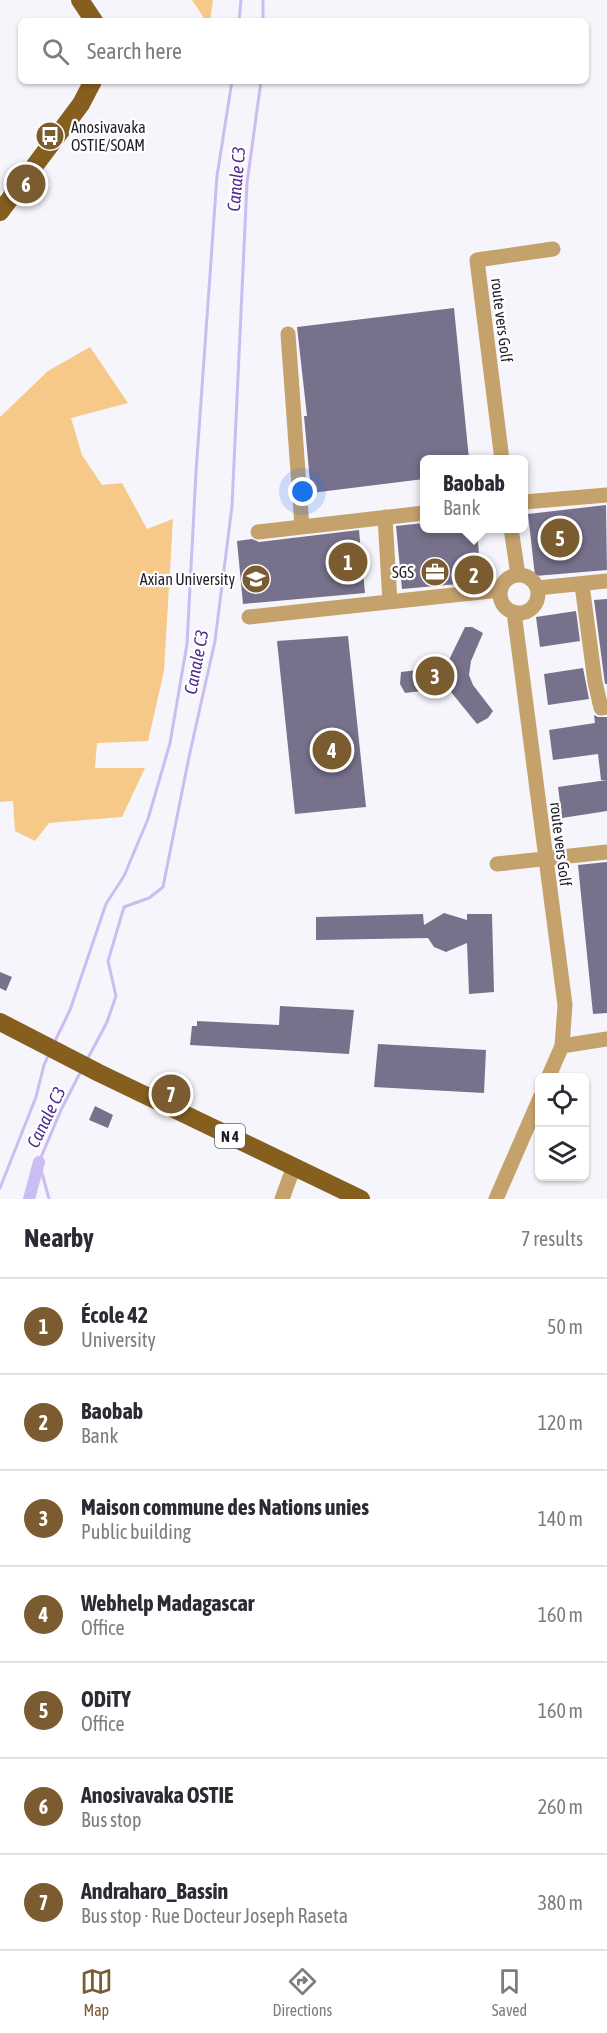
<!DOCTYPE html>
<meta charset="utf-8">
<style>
body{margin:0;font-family:"Asap Condensed",sans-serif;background:#f7f7f7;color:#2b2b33}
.controls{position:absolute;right:18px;bottom:18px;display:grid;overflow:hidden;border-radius:9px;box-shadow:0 2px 4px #0004}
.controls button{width:54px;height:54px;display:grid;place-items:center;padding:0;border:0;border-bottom:2px solid #e1e1e2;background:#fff;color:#2b2b33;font:30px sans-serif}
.you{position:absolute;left:303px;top:492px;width:21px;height:21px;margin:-15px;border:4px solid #fff;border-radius:50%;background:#1a73e8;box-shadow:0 0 0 9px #1a73e833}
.badge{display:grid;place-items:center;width:39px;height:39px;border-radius:50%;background:#7a5c30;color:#fff;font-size:20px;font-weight:700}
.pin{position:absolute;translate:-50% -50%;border:3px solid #fff;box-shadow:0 2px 6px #0006}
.popup{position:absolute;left:420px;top:455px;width:108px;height:78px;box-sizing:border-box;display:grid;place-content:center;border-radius:9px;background:#fff;filter:drop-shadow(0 2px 4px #0005);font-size:20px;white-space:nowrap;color:#7c7c81}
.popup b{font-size:22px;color:#2b2b33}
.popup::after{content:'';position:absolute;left:50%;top:100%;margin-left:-12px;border:12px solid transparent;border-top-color:#fff}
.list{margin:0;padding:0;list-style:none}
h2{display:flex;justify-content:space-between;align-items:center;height:78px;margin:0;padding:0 24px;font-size:26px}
h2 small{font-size:20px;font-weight:400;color:#7c7c81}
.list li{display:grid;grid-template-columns:39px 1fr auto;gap:18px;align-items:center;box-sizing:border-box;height:96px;padding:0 24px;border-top:2px solid #e1e1e2}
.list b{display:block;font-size:22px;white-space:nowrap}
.list p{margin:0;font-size:20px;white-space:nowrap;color:#7c7c81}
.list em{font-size:20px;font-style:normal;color:#7c7c81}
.icon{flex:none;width:33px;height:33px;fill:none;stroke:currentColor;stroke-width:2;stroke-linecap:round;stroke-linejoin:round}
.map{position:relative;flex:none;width:607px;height:1199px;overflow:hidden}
.search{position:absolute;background:#fff;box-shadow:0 2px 4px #0004;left:18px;right:18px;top:18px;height:66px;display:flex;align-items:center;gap:15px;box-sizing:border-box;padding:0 21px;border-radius:9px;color:#7c7c81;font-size:22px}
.sheet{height:750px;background:#fff}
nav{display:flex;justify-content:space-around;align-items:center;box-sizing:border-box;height:84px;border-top:2px solid #e1e1e2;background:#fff;font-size:16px;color:#7c7c81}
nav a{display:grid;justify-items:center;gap:3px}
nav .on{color:#7a5c30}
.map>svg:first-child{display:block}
.green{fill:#f6c989}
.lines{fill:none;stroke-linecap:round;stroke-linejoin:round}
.stream{stroke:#cabdf2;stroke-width:3}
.canal{stroke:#cabdf2;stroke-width:12}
.building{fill:#77718c}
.minor{stroke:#c5a16c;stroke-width:15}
.major{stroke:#865f1f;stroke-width:18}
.labels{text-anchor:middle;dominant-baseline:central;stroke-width:4.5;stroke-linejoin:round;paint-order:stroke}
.shield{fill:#fff;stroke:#64626a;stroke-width:1.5}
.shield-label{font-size:15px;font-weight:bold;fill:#221f2a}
.poi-label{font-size:16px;fill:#221f2a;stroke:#fff;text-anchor:end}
.street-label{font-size:16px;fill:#221f2a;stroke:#fff}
.water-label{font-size:18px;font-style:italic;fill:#502b8d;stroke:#fff}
</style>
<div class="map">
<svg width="607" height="1199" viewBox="0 0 607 1199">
<rect width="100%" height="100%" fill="#f6f5fb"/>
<path class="green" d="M 192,0 L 213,0 L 210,21 L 206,21 Z
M 90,347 L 128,403 L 71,418 L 82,455 L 102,485 L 122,483 L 147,529 L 173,519 L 164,671 L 148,741 L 97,743 L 95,768 L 145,768 L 122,817 L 49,823 L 35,841 L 15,831 L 13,801 L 0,802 L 0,417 L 48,371 Z"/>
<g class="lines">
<path class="stream" d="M 239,21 L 241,0
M 263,21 L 263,0
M 54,1043 L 70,1010 L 106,904 L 124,876 L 148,819 L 170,743 L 187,644 L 196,472 L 217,176 L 232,81
M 87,1060 L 107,1022 L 116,996 L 108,961 L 124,907 L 149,898 L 163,887 L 189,757 L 215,641 L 232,506 L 247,183 L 261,81
M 0,1188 L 36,1097 L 44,1065 L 49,1054
M 49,1199 L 39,1162 L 61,1110 L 81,1071"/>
<path class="canal" d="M 29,1199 L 39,1162"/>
</g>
<path class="building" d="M 454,308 L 469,459 L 424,459 L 424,479 L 311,493 L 304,416 L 307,416 L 297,327 Z
M 606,505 L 607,570 L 535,576 L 528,514 Z
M 424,523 L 424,528 L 477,528 L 481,582 L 402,589 L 396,526 Z
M 359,530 L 365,593 L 243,604 L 237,541 L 252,539 L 259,542 Z
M 607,599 L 607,684 L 605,684 L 594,600 Z
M 576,611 L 580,641 L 540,647 L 536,617 Z
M 465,627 L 472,627 L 483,633 L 471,661 L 469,675 L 473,685 L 493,711 L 488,718 L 477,724 L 451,692 L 439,689 L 405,693 L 400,684 L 401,672 L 434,668 L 447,664 Z
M 348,636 L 366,807 L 295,814 L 277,641 Z
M 583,668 L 589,699 L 548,705 L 544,674 Z
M 594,715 L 598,717 L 607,717 L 607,780 L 601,780 L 598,754 L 553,760 L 549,730 L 595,723 Z
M 607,780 L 607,811 L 562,818 L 558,787 Z
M 607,862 L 607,1013 L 593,1014 L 578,865 Z
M 444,913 L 467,920 L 467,914 L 492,914 L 494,992 L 469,994 L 467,943 L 446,952 L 434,947 L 428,938 L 316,940 L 316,917 L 423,914 L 424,925 Z
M 0,972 L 12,977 L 6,991 L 0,988 Z
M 280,1006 L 354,1010 L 349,1054 L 190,1045 L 192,1026 L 197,1026 L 197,1021 L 279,1025 Z
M 378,1044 L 486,1050 L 484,1093 L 374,1087 Z
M 95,1106 L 113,1115 L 108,1128 L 89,1120 Z"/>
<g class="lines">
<path class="minor" d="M 288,334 L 302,527
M 502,460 L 477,260 L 553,249
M 524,502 L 607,495
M 385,517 L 390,602
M 511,528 L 518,575
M 258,532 L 424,513
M500 594a19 19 0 1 1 38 0a19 19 0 1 1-38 0Z
M 582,585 L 595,682 L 601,708 L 607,707
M 537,588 L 607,581
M 514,612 L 565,1005 L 562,1046 L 548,1078
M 249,617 L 500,590
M 497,864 L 607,852
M 562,1046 L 607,1039
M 282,1199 L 294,1166
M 496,1199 L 540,1098"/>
<path class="major" d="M 80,0 L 94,21
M 0,212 L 81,104 L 93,81
M 0,1022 L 99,1073 L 361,1199"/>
</g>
<defs>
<g id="bus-disc" transform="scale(1.5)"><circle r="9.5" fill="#7a5c30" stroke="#fff"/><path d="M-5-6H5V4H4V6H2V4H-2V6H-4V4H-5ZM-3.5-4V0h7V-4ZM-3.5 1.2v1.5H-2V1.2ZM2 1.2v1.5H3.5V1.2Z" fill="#fff"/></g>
<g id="office-disc" transform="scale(1.5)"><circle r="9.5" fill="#7a5c30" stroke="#fff"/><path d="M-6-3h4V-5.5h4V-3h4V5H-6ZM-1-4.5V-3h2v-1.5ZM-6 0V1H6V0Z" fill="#fff"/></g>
<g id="university-disc" transform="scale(1.5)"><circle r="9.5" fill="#7a5c30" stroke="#fff"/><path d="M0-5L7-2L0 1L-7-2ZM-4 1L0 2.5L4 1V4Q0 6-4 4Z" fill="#fff"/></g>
</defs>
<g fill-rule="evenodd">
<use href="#bus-disc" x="50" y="136"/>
<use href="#office-disc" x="435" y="572"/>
<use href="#university-disc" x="256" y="579"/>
</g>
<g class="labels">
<rect class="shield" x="215" y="1124" width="30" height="24" rx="4.5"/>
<g class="shield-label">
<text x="230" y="1136">N 4</text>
</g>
<g class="poi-label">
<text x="71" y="127" text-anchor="start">Anosivavaka<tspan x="71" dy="18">OSTIE/SOAM</tspan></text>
<text x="414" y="572">SGS</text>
<text x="235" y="579">Axian University</text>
</g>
<g class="street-label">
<text transform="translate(502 320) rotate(83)">route vers Golf</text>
<text transform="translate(561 844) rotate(83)">route vers Golf</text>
</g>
<g class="water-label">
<text transform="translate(236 179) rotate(-85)">Canale C3</text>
<text transform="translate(196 662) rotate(-79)">Canale C3</text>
<text transform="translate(46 1117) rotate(-64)">Canale C3</text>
</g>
</g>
</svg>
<div class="controls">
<button><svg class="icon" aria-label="locate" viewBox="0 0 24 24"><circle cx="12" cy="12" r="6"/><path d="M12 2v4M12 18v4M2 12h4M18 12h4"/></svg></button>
<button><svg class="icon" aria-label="layers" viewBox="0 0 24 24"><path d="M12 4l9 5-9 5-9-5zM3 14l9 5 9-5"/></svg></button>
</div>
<div class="you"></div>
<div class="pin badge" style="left:348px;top:562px">1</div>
<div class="pin badge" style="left:474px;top:575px">2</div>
<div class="popup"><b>Baobab</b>Bank</div>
<div class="pin badge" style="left:435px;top:676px">3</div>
<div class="pin badge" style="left:332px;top:750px">4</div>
<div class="pin badge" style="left:560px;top:538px">5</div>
<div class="pin badge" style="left:26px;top:184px">6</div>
<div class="pin badge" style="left:171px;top:1094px">7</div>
<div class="search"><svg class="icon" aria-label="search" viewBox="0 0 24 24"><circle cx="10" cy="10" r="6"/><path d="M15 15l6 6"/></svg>Search here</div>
</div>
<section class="sheet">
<h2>Nearby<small>7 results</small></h2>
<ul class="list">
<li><span class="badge">1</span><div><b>École 42</b><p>University</p></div><em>50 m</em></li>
<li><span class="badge">2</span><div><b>Baobab</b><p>Bank</p></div><em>120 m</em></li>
<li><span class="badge">3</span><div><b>Maison commune des Nations unies</b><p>Public building</p></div><em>140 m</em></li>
<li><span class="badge">4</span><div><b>Webhelp Madagascar</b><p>Office</p></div><em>160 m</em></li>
<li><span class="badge">5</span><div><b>ODiTY</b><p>Office</p></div><em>160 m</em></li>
<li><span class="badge">6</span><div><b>Anosivavaka OSTIE</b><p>Bus stop</p></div><em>260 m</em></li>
<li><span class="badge">7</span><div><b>Andraharo_Bassin</b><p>Bus stop · Rue Docteur Joseph Raseta</p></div><em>380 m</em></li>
</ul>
</section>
<nav>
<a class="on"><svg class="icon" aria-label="map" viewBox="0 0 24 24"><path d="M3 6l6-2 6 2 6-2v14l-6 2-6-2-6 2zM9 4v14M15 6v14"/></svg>Map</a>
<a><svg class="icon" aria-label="directions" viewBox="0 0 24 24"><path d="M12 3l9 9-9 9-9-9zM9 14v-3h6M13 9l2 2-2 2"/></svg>Directions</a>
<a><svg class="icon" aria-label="saved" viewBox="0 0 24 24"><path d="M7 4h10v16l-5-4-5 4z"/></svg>Saved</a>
</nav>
